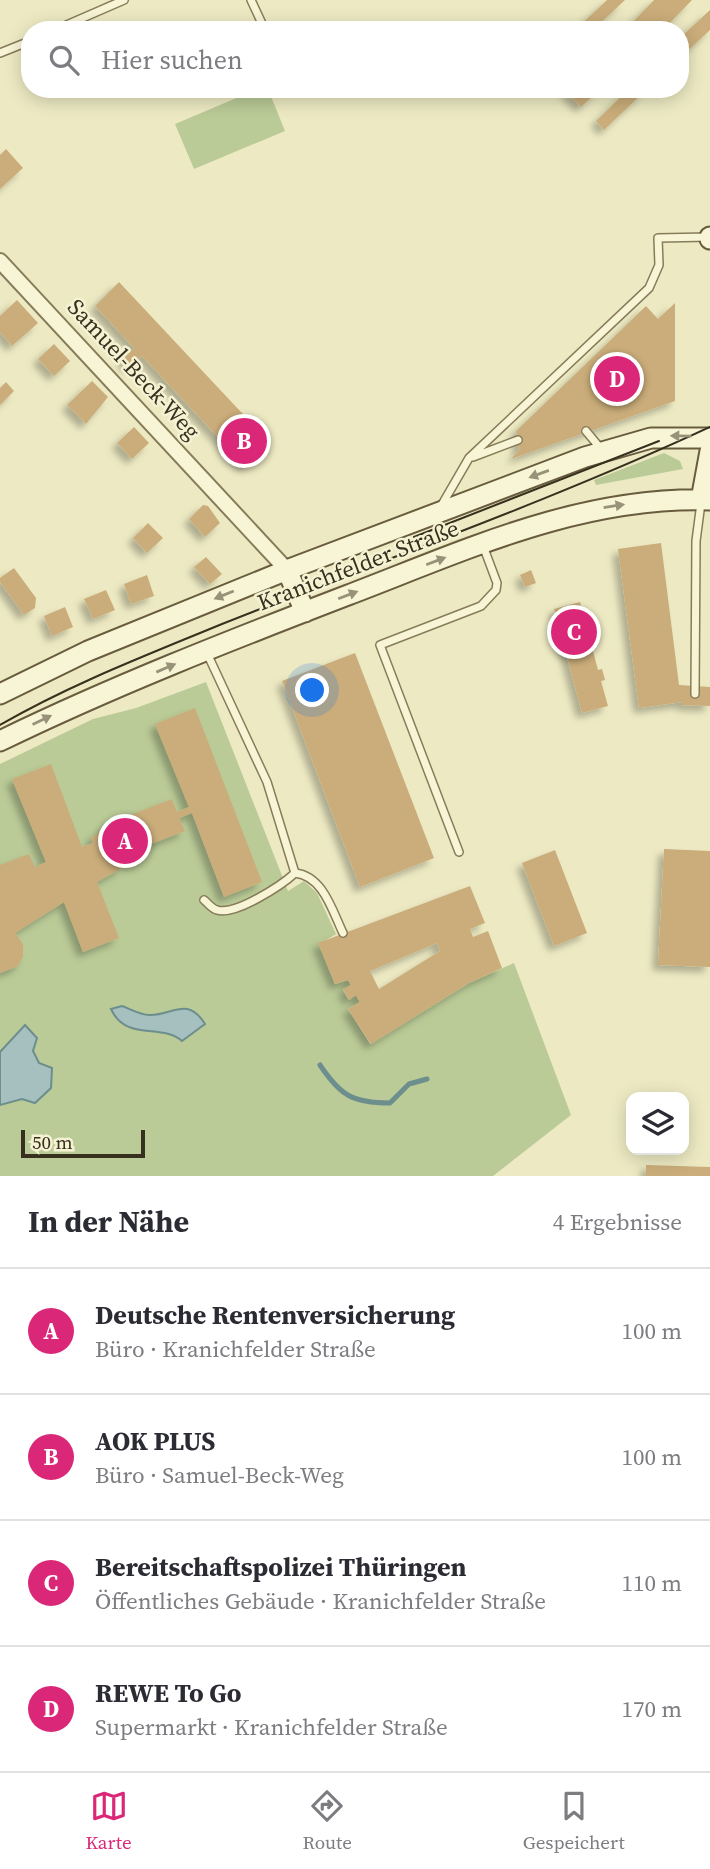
<!DOCTYPE html>
<html lang="de">
<meta charset="utf-8">
<style>
body{margin:0;font-family:"Source Serif 4",serif;background:#f2f2f3;color:#2b2b33}
.controls{position:absolute;right:21px;bottom:21px;display:grid;overflow:hidden;border-radius:14px;box-shadow:0 4px 18px #0003}
.controls button{width:63px;height:63px;display:grid;place-items:center;padding:0;border:0;border-bottom:2px solid #e1e1e2;background:#fff;color:#2b2b33;font:35px sans-serif}
.scale{position:absolute;left:21px;bottom:18px;width:124px;box-sizing:border-box;padding-left:7px;border:4px solid #37301e;border-top:0;font-size:19px;line-height:24px;white-space:nowrap;color:#37301e;-webkit-text-stroke:5px #f5f2d3;paint-order:stroke}
.you{position:absolute;left:313px;top:691px;width:24px;height:24px;margin:-18px;border:5px solid #fff;border-radius:50%;background:#1a73e8;box-shadow:0 0 0 10px #1a73e833}
.badge{display:grid;place-items:center;width:46px;height:46px;border-radius:50%;background:#db2777;color:#fff;font-size:23px;font-weight:700}
.pin{position:absolute;translate:-50% -50%;border:4px solid #fff;box-shadow:0 2px 7px #0006}
.list{margin:0;padding:0;list-style:none}
h2{display:flex;justify-content:space-between;align-items:center;height:91px;margin:0;padding:0 28px;font-size:30px}
h2 small{font-size:23px;font-weight:400;color:#7c7c81}
.list li{display:grid;grid-template-columns:46px 1fr auto;gap:21px;align-items:center;box-sizing:border-box;height:126px;padding:0 28px;border-top:2px solid #e1e1e2}
.list b{display:block;font-size:26px;white-space:nowrap}
.list p{margin:0;font-size:23px;white-space:nowrap;color:#7c7c81}
.list em{font-size:23px;font-style:normal;color:#7c7c81}
.icon{flex:none;width:38px;height:38px;fill:none;stroke:currentColor;stroke-width:2;stroke-linecap:round;stroke-linejoin:round}
.map{position:relative;flex:none;width:710px;height:1176px;overflow:hidden}
.search{position:absolute;background:#fff;box-shadow:0 4px 18px #0003;left:21px;right:21px;top:21px;height:77px;display:flex;align-items:center;gap:18px;box-sizing:border-box;padding:0 24px;border-radius:28px;color:#7c7c81;font-size:26px}
.sheet{height:595px;background:#fff}
nav{display:flex;justify-content:space-around;align-items:center;box-sizing:border-box;height:98px;border-top:2px solid #e1e1e2;background:#fff;font-size:19px;color:#7c7c81}
nav a{display:grid;justify-items:center;gap:4px}
nav .on{color:#db2777}
.map>svg:first-child{display:block}
.green{fill:#bacb97}
.water{fill:#a5c0be;stroke:#6c8e8d;stroke-width:2}
.lines{fill:none;stroke-linecap:round;stroke-linejoin:round}
.stream{stroke:#6c8e8d;stroke-width:5}
.building{fill:#caad7a;fill-rule:evenodd;filter:url(#shadow)}
.lane-casing{stroke:#877c5a;stroke-width:10}
.street-casing{stroke:#877c5a;stroke-width:18}
.secondary-casing{stroke:#695c3e;stroke-width:23}
.lane{stroke:#f8f5d6;stroke-width:7}
.street{stroke:#f8f5d6;stroke-width:14}
.secondary{stroke:#f8f5d6;stroke-width:19}
.tram{stroke:#37301e;stroke-width:2}
.oneway{fill:#98927a}
.labels{text-anchor:middle;dominant-baseline:central;stroke-width:5;stroke-linejoin:round;paint-order:stroke}
.street-label{font-size:23px;fill:#37301e;stroke:#f5f2d3}
</style>
<div class="map">
<svg width="710" height="1176" viewBox="0 0 710 1176">
<defs>
<filter id="shadow"><feDropShadow dx="-5.5" dy="5.5" stdDeviation="3.5" flood-color="#0004"/></filter>
</defs>
<rect width="100%" height="100%" fill="#edeac3"/>
<path class="green" d="M 258,89 L 268,89 L 285,131 L 194,169 L 175,124 Z
M 664,453 L 680,461 L 683,469 L 596,485 L 594,480 Z
M 206,682 L 288,891 L 304,881 L 317,893 L 336,934 L 319,944 L 335,984 L 348,980 L 351,985 L 343,990 L 348,999 L 356,995 L 360,1002 L 348,1009 L 370,1044 L 469,983 L 514,963 L 571,1115 L 493,1176 L 0,1176 L 0,764 L 93,719 L 136,708 Z"/>
<path class="water" d="M 122,1006 C 130,1009 141,1015 149,1015 C 172,1016 187,995 205,1024 L 182,1041 C 162,1023 126,1042 111,1009 Z
M 25,1025 L 37,1038 L 33,1051 L 39,1063 L 52,1068 L 51,1088 L 35,1103 L 22,1099 L 0,1105 L 0,1052 Z"/>
<g class="lines">
<path class="stream" d="M 320,1065 C 340,1095 352,1103 390,1103 L 409,1084 L 427,1079"/>
</g>
<path class="building" d="M 607,0 L 625,0 L 593,30 L 575,30 Z
M 654,0 L 692,0 L 663,30 L 625,30 Z
M 710,10 L 710,30 L 680,58 L 683,35 Z
M 564,89 L 600,89 L 581,107 Z
M 629,89 L 647,89 L 604,130 L 596,121 Z
M 6,149 L 23,168 L 0,189 L 0,155 Z
M 119,282 L 270,443 L 245,466 L 142,356 L 130,368 L 122,360 L 134,348 L 95,306 Z
M 17,300 L 38,323 L 12,346 L 0,332 L 0,316 Z
M 675,303 L 675,401 L 511,459 L 519,450 L 516,431 L 646,306 L 658,319 Z
M 54,344 L 70,361 L 54,376 L 38,359 Z
M 92,381 L 108,397 L 86,424 L 67,405 Z
M 6,382 L 14,391 L 0,405 L 0,388 Z
M 134,427 L 149,443 L 132,459 L 117,443 Z
M 203,505 L 208,506 L 220,523 L 205,537 L 189,519 Z
M 148,523 L 163,538 L 147,553 L 133,538 Z
M 661,543 L 679,685 L 710,687 L 710,706 L 682,705 L 682,702 L 639,708 L 618,549 Z
M 206,557 L 222,574 L 210,584 L 194,567 Z
M 14,568 L 36,598 L 35,608 L 24,615 L 0,582 L 0,578 Z
M 531,570 L 536,583 L 525,587 L 520,575 Z
M 147,575 L 154,596 L 131,604 L 124,584 Z
M 106,590 L 115,610 L 93,619 L 84,599 Z
M 580,602 L 598,670 L 602,669 L 605,680 L 601,681 L 608,706 L 582,713 L 554,609 Z
M 65,607 L 73,627 L 52,636 L 44,616 Z
M 355,653 L 434,858 L 360,887 L 282,681 Z
M 195,708 L 262,882 L 224,897 L 192,813 L 179,818 L 185,831 L 117,857 L 122,868 L 97,882 L 119,938 L 83,952 L 64,902 L 15,933 L 23,944 L 23,956 L 18,966 L 0,973 L 0,865 L 29,854 L 35,867 L 46,862 L 12,779 L 51,764 L 82,847 L 93,843 L 91,838 L 112,822 L 172,799 L 177,812 L 189,807 L 155,724 Z
M 664,849 L 710,851 L 710,967 L 658,965 Z
M 555,850 L 587,933 L 554,946 L 522,863 Z
M 470,886 L 485,923 L 470,929 L 473,937 L 488,931 L 502,968 L 469,983 L 371,1044 L 348,1009 L 360,1002 L 356,995 L 349,1000 L 343,989 L 351,985 L 348,980 L 335,984 L 318,943 ZM 437,943 L 440,951 L 379,989 L 370,971 Z
M 646,1165 L 710,1167 L 710,1176 L 646,1176 Z"/>
<g class="lines">
<g class="lane-casing">
<path id="lane" d="M 251,0 L 265,30
M 55,30 L 124,0
M 0,53 L 30,41
M 586,431 L 601,449
M 473,457 L 518,440
M 440,508 L 469,458 L 649,288 L 659,265 L 658,238 L 709,237
M 206,651 L 267,782 L 295,873 C 323,876 332,910 343,933
M 695,694 L 696,541 L 701,503
M 459,852 L 380,645 L 481,606 L 496,590 L 497,583 L 482,543
M 204,900 C 208,903 212,909 217,910 C 235,916 282,885 295,873"/>
</g>
<g class="street-casing">
<path id="street" d="M 0,261 L 287,570"/>
</g>
<g class="secondary-casing">
<path id="secondary" d="M 710,237 L 710,239
M 701,500 L 710,451
M 287,570 L 305,612
M 0,694 L 88,651 L 287,570 L 585,457 L 651,438 L 710,438
M 0,741 C 113,686 231,640 348,595 C 466,550 580,496 710,500"/>
</g>
<use href="#lane" class="lane"/>
<use href="#street" class="street"/>
<use href="#secondary" class="secondary"/>
<path class="tram" d="M 414,537 L 659,441
M 0,725 C 71,684 147,655 222,624 C 385,559 551,501 710,427"/>
</g>
<defs><path id="oneway-solid" d="M-6-.8H1V-3.2L6.5 0L1 3.2V.8H-6Z" transform="scale(1.75)"/></defs>
<g class="oneway">
<use href="#oneway-solid" transform="translate(681 436) rotate(-179)"/>
<use href="#oneway-solid" transform="translate(539 474) rotate(160)"/>
<use href="#oneway-solid" transform="translate(614 506) rotate(-9)"/>
<use href="#oneway-solid" transform="translate(436 561) rotate(-21)"/>
<use href="#oneway-solid" transform="translate(224 595) rotate(158)"/>
<use href="#oneway-solid" transform="translate(348 595) rotate(-21)"/>
<use href="#oneway-solid" transform="translate(166 668) rotate(-23)"/>
<use href="#oneway-solid" transform="translate(42 720) rotate(-26)"/>
</g>
<g class="labels">
<g class="street-label">
<text transform="translate(134 369) rotate(47)">Samuel-Beck-Weg</text>
<text transform="translate(358 565) rotate(-21)">Kranichfelder Straße</text>
</g>
</g>
</svg>
<div class="controls">
<button><svg class="icon" aria-label="layers" viewBox="0 0 24 24"><path d="M12 4l9 5-9 5-9-5zM3 14l9 5 9-5"/></svg></button>
</div>
<div class="scale">50 m</div>
<div class="you"></div>
<div class="pin badge" style="left:125px;top:841px">A</div>
<div class="pin badge" style="left:244px;top:441px">B</div>
<div class="pin badge" style="left:574px;top:632px">C</div>
<div class="pin badge" style="left:617px;top:379px">D</div>
<div class="search"><svg class="icon" aria-label="search" viewBox="0 0 24 24"><circle cx="10" cy="10" r="6"/><path d="M15 15l6 6"/></svg>Hier suchen</div>
</div>
<section class="sheet">
<h2>In der Nähe<small>4 Ergebnisse</small></h2>
<ul class="list">
<li><span class="badge">A</span><div><b>Deutsche Rentenversicherung</b><p>Büro · Kranichfelder Straße</p></div><em>100 m</em></li>
<li><span class="badge">B</span><div><b>AOK PLUS</b><p>Büro · Samuel-Beck-Weg</p></div><em>100 m</em></li>
<li><span class="badge">C</span><div><b>Bereitschaftspolizei Thüringen</b><p>Öffentliches Gebäude · Kranichfelder Straße</p></div><em>110 m</em></li>
<li><span class="badge">D</span><div><b>REWE To Go</b><p>Supermarkt · Kranichfelder Straße</p></div><em>170 m</em></li>
</ul>
</section>
<nav>
<a class="on"><svg class="icon" aria-label="map" viewBox="0 0 24 24"><path d="M3 6l6-2 6 2 6-2v14l-6 2-6-2-6 2zM9 4v14M15 6v14"/></svg>Karte</a>
<a><svg class="icon" aria-label="directions" viewBox="0 0 24 24"><path d="M12 3l9 9-9 9-9-9zM9 14v-3h6M13 9l2 2-2 2"/></svg>Route</a>
<a><svg class="icon" aria-label="saved" viewBox="0 0 24 24"><path d="M7 4h10v16l-5-4-5 4z"/></svg>Gespeichert</a>
</nav>
